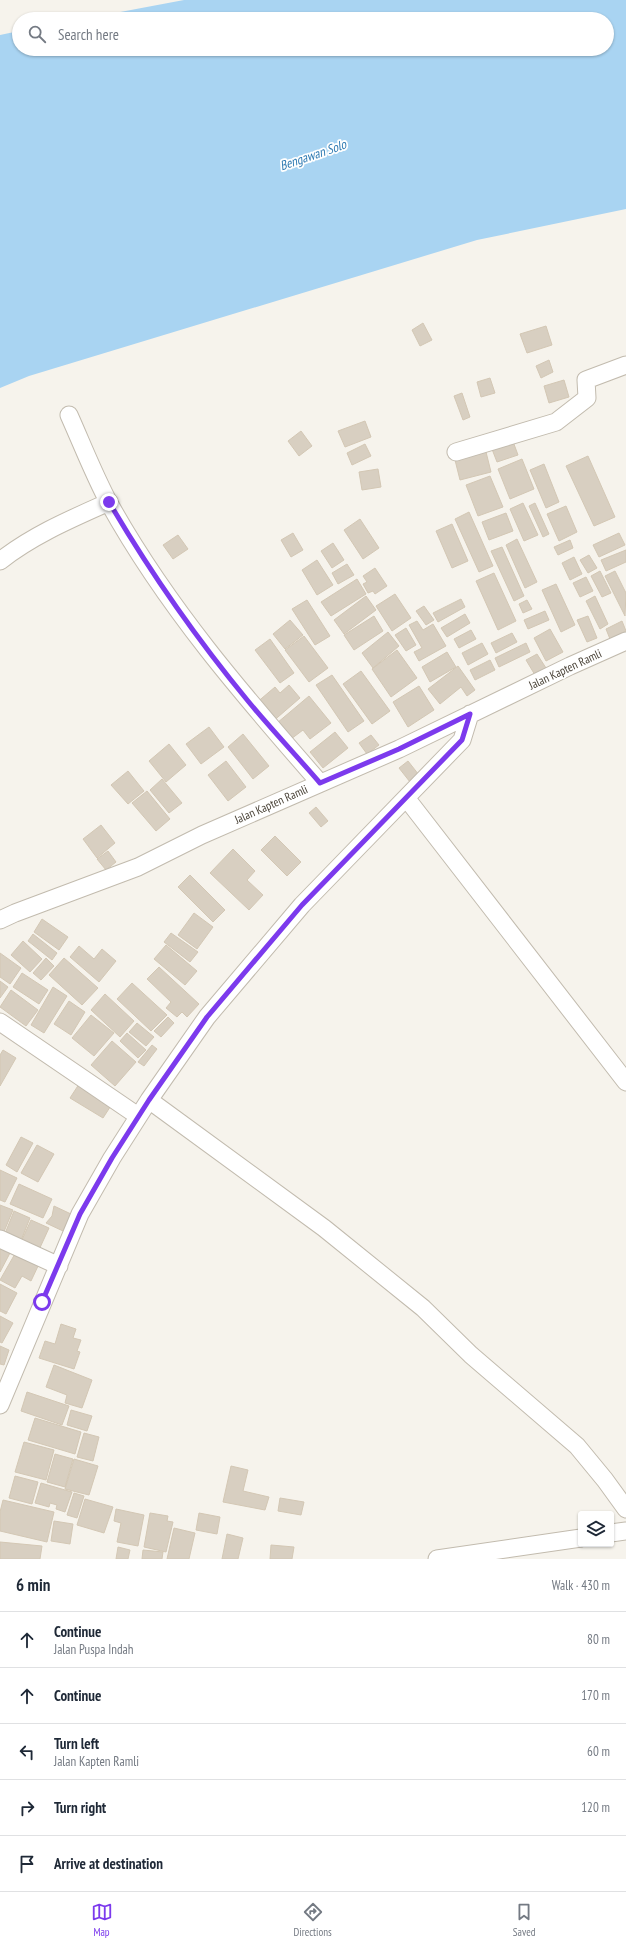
<!DOCTYPE html>
<meta charset="utf-8">
<style>
body{margin:0;font-family:"PT Sans Narrow",sans-serif;background:#f6f6f7;color:#1f2937}
.controls{position:absolute;right:12px;bottom:12px;display:grid;overflow:hidden;border-radius:4px;box-shadow:0 1px 3px #0004}
.controls button{width:36px;height:36px;display:grid;place-items:center;padding:0;border:0;border-bottom:1px solid #e0e1e3;background:#fff;color:#1f2937;font:20px sans-serif}
.stop{position:absolute;width:12px;height:12px;margin:-9px;border:3px solid #7c3aed;border-radius:50%;background:#fff}
.stop.end{background:#7c3aed;border-color:#fff;box-shadow:0 1px 4px #0008}
.list{margin:0;padding:0;list-style:none}
h2{display:flex;justify-content:space-between;align-items:center;height:52px;margin:0;padding:0 16px;font-size:17px}
h2 small{font-size:13px;font-weight:400;color:#747a83}
.list li{display:grid;grid-template-columns:26px 1fr auto;gap:12px;align-items:center;box-sizing:border-box;height:56px;padding:0 16px;border-top:1px solid #e0e1e3}
.list b{display:block;font-size:15px;white-space:nowrap}
.list p{margin:0;font-size:13px;white-space:nowrap;color:#747a83}
.list em{font-size:13px;font-style:normal;color:#747a83}
.icon{flex:none;width:22px;height:22px;fill:none;stroke:currentColor;stroke-width:2;stroke-linecap:round;stroke-linejoin:round}
.map{position:relative;flex:none;width:626px;height:1559px;overflow:hidden}
.search{position:absolute;background:#fff;box-shadow:0 1px 3px #0004;left:12px;right:12px;top:12px;height:44px;display:flex;align-items:center;gap:10px;box-sizing:border-box;padding:0 14px;border-radius:22px;color:#747a83;font-size:15px}
.sheet{height:332px;background:#fff}
nav{display:flex;justify-content:space-around;align-items:center;box-sizing:border-box;height:56px;border-top:1px solid #e0e1e3;background:#fff;font-size:11px;color:#747a83}
nav a{display:grid;justify-items:center;gap:2px}
nav .on{color:#7c3aed}
.map>svg:first-child{display:block}
.water{fill:#a9d4f2}
.building{fill:#d8cfc1;stroke:#d3c7b4}
.lines{fill:none;stroke-linecap:round;stroke-linejoin:round}
.minor-casing{stroke:#c2bbae;stroke-width:19}
.minor{stroke:#fff;stroke-width:17}
.route{stroke:#7c3aed;stroke-width:5}
.labels{text-anchor:middle;dominant-baseline:central;stroke-width:3.5;stroke-linejoin:round;paint-order:stroke}
.street-label{font-size:12px;fill:#4b4439;stroke:#fff}
.water-label{font-size:13px;font-style:italic;fill:#2e7ab2;stroke:#fff}
</style>
<div class="map">
<svg width="626" height="1559" viewBox="0 0 626 1559">
<rect width="100%" height="100%" fill="#f6f3ec"/>
<path class="water" d="M 184,0 L 626,0 L 626,209 L 477,240 L 29,376 L 0,388 L 0,35 L 19,31 L 19,49 L 607,49 L 607,19 L 83,19 Z"/>
<path class="building" d="M 423,323 L 432,340 L 420,346 L 412,330 Z
M 546,326 L 552,345 L 527,353 L 520,334 Z
M 549,360 L 553,372 L 541,378 L 536,366 Z
M 490,378 L 495,393 L 481,397 L 477,382 Z
M 564,380 L 569,397 L 549,403 L 544,386 Z
M 462,393 L 470,417 L 463,420 L 454,396 Z
M 365,421 L 371,437 L 345,447 L 338,431 Z
M 301,431 L 312,446 L 299,456 L 288,441 Z
M 511,436 L 518,455 L 497,462 L 490,444 Z
M 365,444 L 371,456 L 352,465 L 347,453 Z
M 486,452 L 491,472 L 460,480 L 455,460 Z
M 588,456 L 615,517 L 594,526 L 566,466 Z
M 522,459 L 534,489 L 510,499 L 498,469 Z
M 544,464 L 559,502 L 546,508 L 530,470 Z
M 378,469 L 381,487 L 362,490 L 359,472 Z
M 490,476 L 503,507 L 478,516 L 466,485 Z
M 523,503 L 538,535 L 524,541 L 510,509 Z
M 535,503 L 549,534 L 543,537 L 529,506 Z
M 566,506 L 577,532 L 559,541 L 547,514 Z
M 469,512 L 493,566 L 479,572 L 455,519 Z
M 506,513 L 513,531 L 489,540 L 482,522 Z
M 360,519 L 379,548 L 363,559 L 344,530 Z
M 452,524 L 468,561 L 452,568 L 436,531 Z
M 293,533 L 303,550 L 291,557 L 281,540 Z
M 619,533 L 625,545 L 599,557 L 593,545 Z
M 178,535 L 188,549 L 173,559 L 163,545 Z
M 517,539 L 537,582 L 525,588 L 506,545 Z
M 570,540 L 573,548 L 558,555 L 554,547 Z
M 333,543 L 344,560 L 332,568 L 321,551 Z
M 502,547 L 524,596 L 514,601 L 491,551 Z
M 626,550 L 626,562 L 606,571 L 601,560 Z
M 589,555 L 597,568 L 588,573 L 580,560 Z
M 574,557 L 582,574 L 570,580 L 562,563 Z
M 317,560 L 333,585 L 317,595 L 302,570 Z
M 347,564 L 354,575 L 338,584 L 332,573 Z
M 375,568 L 387,586 L 375,594 L 373,591 L 368,593 L 363,584 L 367,582 L 363,576 Z
M 600,571 L 611,593 L 602,597 L 591,576 Z
M 615,571 L 626,593 L 625,616 L 605,576 Z
M 494,573 L 516,621 L 498,630 L 476,581 Z
M 586,577 L 593,591 L 580,597 L 573,583 Z
M 357,579 L 366,594 L 331,616 L 321,602 Z
M 556,584 L 575,625 L 561,632 L 542,590 Z
M 395,594 L 411,618 L 392,631 L 376,606 Z
M 366,596 L 376,610 L 344,634 L 334,620 Z
M 595,596 L 608,624 L 600,629 L 586,601 Z
M 461,599 L 465,607 L 438,622 L 433,613 Z
M 307,600 L 330,636 L 315,645 L 292,609 Z
M 527,600 L 532,609 L 523,613 L 519,604 Z
M 424,606 L 434,620 L 426,625 L 416,611 Z
M 545,611 L 549,620 L 528,629 L 524,620 Z
M 465,614 L 470,623 L 447,637 L 441,628 Z
M 374,616 L 383,631 L 354,650 L 344,635 Z
M 588,616 L 597,638 L 587,642 L 577,620 Z
M 290,620 L 303,635 L 285,649 L 273,634 Z
M 417,621 L 423,630 L 433,624 L 446,646 L 419,661 L 414,652 L 422,648 L 409,625 Z
M 622,621 L 626,631 L 610,639 L 606,629 Z
M 406,628 L 416,645 L 406,651 L 395,635 Z
M 550,629 L 563,652 L 546,661 L 534,638 Z
M 471,630 L 476,639 L 459,648 L 454,639 Z
M 388,632 L 399,646 L 373,668 L 362,653 Z
M 512,633 L 517,642 L 496,653 L 491,643 Z
M 304,636 L 328,668 L 309,682 L 285,650 Z
M 270,639 L 294,673 L 280,683 L 255,650 Z
M 482,643 L 488,654 L 468,665 L 462,653 Z
M 526,643 L 530,652 L 499,667 L 495,658 Z
M 397,650 L 417,678 L 391,697 L 372,669 Z
M 447,652 L 456,667 L 430,682 L 422,667 Z
M 537,654 L 546,668 L 535,675 L 526,660 Z
M 490,660 L 495,670 L 475,680 L 470,670 Z
M 458,666 L 475,690 L 467,696 L 461,687 L 440,704 L 428,689 Z
M 361,671 L 390,711 L 372,724 L 343,684 Z
M 332,675 L 364,721 L 348,732 L 316,685 Z
M 289,685 L 300,698 L 271,723 L 255,704 L 275,687 L 280,693 Z
M 419,686 L 434,710 L 408,727 L 393,702 Z
M 309,696 L 331,723 L 310,739 L 303,730 L 291,739 L 277,723 Z
M 209,727 L 224,747 L 201,764 L 186,744 Z
M 335,732 L 348,748 L 323,768 L 310,752 Z
M 243,734 L 269,766 L 253,779 L 228,747 Z
M 371,735 L 379,745 L 367,754 L 359,743 Z
M 169,744 L 186,765 L 166,782 L 149,761 Z
M 226,761 L 246,787 L 228,801 L 208,775 Z
M 408,761 L 419,775 L 410,782 L 399,768 Z
M 128,771 L 144,791 L 128,804 L 111,785 Z
M 162,779 L 182,803 L 169,813 L 150,790 Z
M 147,791 L 170,819 L 156,831 L 132,803 Z
M 316,807 L 328,821 L 321,827 L 309,813 Z
M 101,825 L 115,843 L 97,858 L 83,839 Z
M 275,836 L 301,862 L 287,876 L 261,850 Z
M 233,849 L 255,871 L 247,880 L 263,895 L 249,910 L 210,873 Z
M 108,851 L 116,862 L 106,870 L 97,859 Z
M 190,875 L 225,910 L 213,922 L 178,887 Z
M 194,913 L 213,927 L 197,949 L 178,935 Z
M 42,919 L 68,937 L 59,950 L 34,932 Z
M 171,933 L 198,952 L 190,962 L 164,942 Z
M 33,934 L 57,953 L 52,960 L 28,941 Z
M 23,941 L 42,959 L 30,972 L 11,955 Z
M 166,945 L 197,971 L 185,985 L 154,959 Z
M 79,946 L 94,959 L 102,949 L 116,961 L 99,982 L 70,957 Z
M 0,953 L 21,968 L 10,984 L 0,977 Z
M 46,958 L 54,966 L 41,980 L 33,973 Z
M 64,958 L 98,988 L 82,1005 L 49,975 Z
M 159,967 L 199,1004 L 187,1017 L 182,1012 L 177,1017 L 166,1008 L 171,1002 L 147,979 Z
M 22,973 L 48,990 L 39,1004 L 13,987 Z
M 0,981 L 8,987 L 0,998 Z
M 132,983 L 167,1015 L 151,1031 L 117,999 Z
M 53,987 L 67,996 L 44,1033 L 31,1025 Z
M 11,990 L 38,1010 L 26,1026 L 0,1007 Z
M 105,994 L 134,1021 L 120,1037 L 91,1010 Z
M 69,1001 L 85,1012 L 71,1035 L 54,1024 Z
M 91,1015 L 114,1033 L 94,1056 L 72,1038 Z
M 168,1017 L 174,1023 L 161,1037 L 154,1031 Z
M 137,1023 L 154,1037 L 146,1046 L 129,1032 Z
M 127,1033 L 146,1050 L 138,1058 L 120,1041 Z
M 112,1041 L 136,1062 L 115,1086 L 91,1065 Z
M 152,1045 L 157,1049 L 144,1066 L 138,1062 Z
M 3,1050 L 16,1058 L 0,1086 L 0,1055 Z
M 81,1081 L 114,1101 L 103,1118 L 70,1098 Z
M 21,1137 L 33,1143 L 17,1172 L 6,1165 Z
M 37,1145 L 54,1154 L 38,1182 L 21,1173 Z
M 0,1170 L 17,1178 L 5,1202 L 0,1200 Z
M 19,1184 L 52,1199 L 43,1218 L 10,1204 Z
M 0,1205 L 13,1210 L 3,1234 L 0,1233 Z
M 54,1206 L 71,1214 L 63,1231 L 46,1223 L 52,1216 Z
M 14,1211 L 30,1218 L 20,1243 L 4,1236 Z
M 31,1220 L 49,1228 L 38,1252 L 20,1244 Z
M 0,1247 L 10,1253 L 0,1272 Z
M 16,1252 L 39,1264 L 31,1281 L 22,1276 L 15,1288 L 0,1280 Z
M 0,1284 L 17,1293 L 6,1314 L 0,1311 Z
M 0,1316 L 13,1323 L 2,1343 L 0,1342 Z
M 61,1324 L 76,1329 L 73,1338 L 81,1340 L 77,1351 L 80,1352 L 74,1369 L 39,1358 L 45,1341 L 55,1344 Z
M 0,1346 L 9,1350 L 4,1365 L 0,1364 Z
M 54,1365 L 92,1380 L 82,1408 L 65,1403 L 67,1395 L 46,1387 Z
M 27,1392 L 69,1406 L 62,1425 L 21,1411 Z
M 71,1410 L 92,1416 L 87,1431 L 67,1425 Z
M 35,1418 L 81,1432 L 75,1454 L 28,1440 Z
M 84,1433 L 99,1437 L 93,1461 L 77,1457 Z
M 24,1442 L 54,1450 L 46,1480 L 15,1472 Z
M 55,1454 L 73,1459 L 65,1487 L 47,1482 Z
M 74,1459 L 98,1466 L 89,1495 L 65,1489 Z
M 231,1466 L 248,1470 L 243,1491 L 269,1497 L 265,1510 L 223,1502 Z
M 15,1476 L 38,1482 L 32,1504 L 9,1498 Z
M 41,1483 L 72,1492 L 65,1512 L 56,1509 L 57,1505 L 50,1503 L 49,1507 L 35,1503 Z
M 74,1493 L 84,1496 L 77,1518 L 67,1515 Z
M 280,1498 L 304,1502 L 301,1515 L 278,1511 Z
M 85,1499 L 113,1507 L 104,1533 L 77,1525 Z
M 3,1500 L 54,1512 L 47,1542 L 0,1531 L 0,1512 Z
M 116,1509 L 144,1515 L 138,1546 L 117,1542 L 121,1523 L 114,1521 Z
M 150,1513 L 168,1516 L 167,1521 L 173,1522 L 166,1552 L 144,1547 Z
M 199,1513 L 220,1517 L 217,1534 L 196,1530 Z
M 54,1521 L 73,1524 L 70,1544 L 51,1541 Z
M 174,1528 L 195,1533 L 189,1559 L 167,1559 Z
M 227,1534 L 243,1538 L 238,1559 L 222,1559 Z
M 0,1542 L 42,1546 L 40,1559 L 0,1559 Z
M 271,1545 L 294,1547 L 292,1559 L 270,1559 Z
M 118,1547 L 130,1550 L 128,1559 L 116,1559 Z
M 143,1550 L 163,1552 L 162,1559 L 142,1559 Z"/>
<g class="lines">
<g class="minor-casing">
<path id="minor" d="M 69,415 C 82,444 94,475 109,503 C 166,606 243,695 320,783
M 456,452 L 556,422 L 587,398 L 586,380 L 626,365
M 0,561 C 33,535 71,519 109,502
M 470,714 L 462,740 L 302,905 L 207,1017 L 149,1100 L 324,1228 L 423,1308 L 471,1355 L 577,1446 L 605,1480 L 626,1509
M 407,799 L 626,1082
M 0,920 L 15,913 L 138,867 L 202,835 L 399,749 L 570,666 L 626,641
M 0,1022 L 138,1116
M 0,1239 L 59,1266
M 0,1405 L 80,1214 L 112,1158 L 149,1100
M 611,1533 L 626,1531
M 437,1559 L 581,1538"/>
</g>
<use href="#minor" class="minor"/>
</g>
<g class="lines">
<path class="route" d="M 42,1302 L 80,1214 L 112,1158 L 149,1100 L 207,1017 L 302,905 L 462,740 L 470,714 L 399,749 L 320,783 C 296,755 271,729 248,701 C 196,638 150,572 109,502"/>
</g>
<g class="labels">
<g class="street-label">
<text transform="translate(565 669) rotate(-25)">Jalan Kapten Ramli</text>
<text transform="translate(271 804) rotate(-24)">Jalan Kapten Ramli</text>
</g>
<g class="water-label">
<text transform="translate(313 155) rotate(-19)">Bengawan Solo</text>
</g>
</g>
</svg>
<div class="controls">
<button><svg class="icon" aria-label="layers" viewBox="0 0 24 24"><path d="M12 4l9 5-9 5-9-5zM3 14l9 5 9-5"/></svg></button>
</div>
<div class="stop" style="left:42px;top:1302px"></div>
<div class="stop end" style="left:109px;top:502px"></div>
<div class="search"><svg class="icon" aria-label="search" viewBox="0 0 24 24"><circle cx="10" cy="10" r="6"/><path d="M15 15l6 6"/></svg>Search here</div>
</div>
<section class="sheet">
<h2>6 min<small>Walk · 430 m</small></h2>
<ul class="list">
<li><svg class="icon" aria-label="ahead" viewBox="0 0 24 24"><path d="M12 20V5M6 11l6-6 6 6"/></svg><div><b>Continue</b><p>Jalan Puspa Indah</p></div><em>80 m</em></li>
<li><svg class="icon" aria-label="ahead" viewBox="0 0 24 24"><path d="M12 20V5M6 11l6-6 6 6"/></svg><div><b>Continue</b></div><em>170 m</em></li>
<li><svg class="icon" aria-label="left" viewBox="0 0 24 24"><path d="M17 20v-9H6M10 6l-5 5 5 5"/></svg><div><b>Turn left</b><p>Jalan Kapten Ramli</p></div><em>60 m</em></li>
<li><svg class="icon" aria-label="right" viewBox="0 0 24 24"><path d="M7 20v-9h11M14 6l5 5-5 5"/></svg><div><b>Turn right</b></div><em>120 m</em></li>
<li><svg class="icon" aria-label="arrive" viewBox="0 0 24 24"><path d="M6 21V4h12l-3 4 3 4H6"/></svg><div><b>Arrive at destination</b></div></li>
</ul>
</section>
<nav>
<a class="on"><svg class="icon" aria-label="map" viewBox="0 0 24 24"><path d="M3 6l6-2 6 2 6-2v14l-6 2-6-2-6 2zM9 4v14M15 6v14"/></svg>Map</a>
<a><svg class="icon" aria-label="directions" viewBox="0 0 24 24"><path d="M12 3l9 9-9 9-9-9zM9 14v-3h6M13 9l2 2-2 2"/></svg>Directions</a>
<a><svg class="icon" aria-label="saved" viewBox="0 0 24 24"><path d="M7 4h10v16l-5-4-5 4z"/></svg>Saved</a>
</nav>
